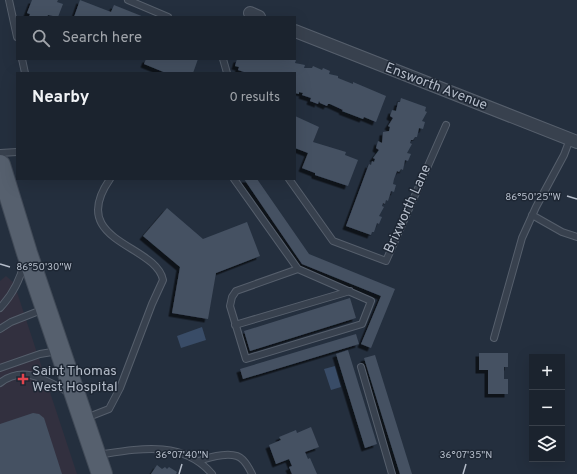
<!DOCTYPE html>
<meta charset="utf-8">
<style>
body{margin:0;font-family:Overpass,sans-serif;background:#282f3a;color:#f1f3f6}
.controls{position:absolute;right:12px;bottom:12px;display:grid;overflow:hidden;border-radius:0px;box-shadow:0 4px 16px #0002}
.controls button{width:36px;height:36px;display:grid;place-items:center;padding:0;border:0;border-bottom:1px solid #39404a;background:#1b232e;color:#f1f3f6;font:20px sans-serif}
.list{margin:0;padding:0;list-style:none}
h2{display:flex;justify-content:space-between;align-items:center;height:52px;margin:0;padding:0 16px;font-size:17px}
h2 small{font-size:13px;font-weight:400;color:#a0a4aa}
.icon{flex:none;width:22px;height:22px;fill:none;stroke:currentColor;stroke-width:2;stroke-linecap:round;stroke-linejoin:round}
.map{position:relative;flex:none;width:577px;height:474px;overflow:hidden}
.search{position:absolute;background:#1b232e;box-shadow:0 4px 16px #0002;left:16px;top:16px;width:280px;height:44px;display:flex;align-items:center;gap:10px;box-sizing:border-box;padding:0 14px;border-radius:0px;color:#a0a4aa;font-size:15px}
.panel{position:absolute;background:#1b232e;box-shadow:0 4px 16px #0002;left:16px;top:72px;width:280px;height:108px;border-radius:0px}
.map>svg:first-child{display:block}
.medical{fill:#32303f}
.water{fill:#394c67}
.building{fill:#455162;filter:url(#shadow)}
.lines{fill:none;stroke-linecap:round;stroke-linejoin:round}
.lane-casing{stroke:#565f6c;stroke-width:8}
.street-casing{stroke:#565f6c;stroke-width:14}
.primary-casing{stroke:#414a57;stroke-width:22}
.lane{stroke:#38414e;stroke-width:6}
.street{stroke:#38414e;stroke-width:12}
.primary{stroke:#56606e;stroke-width:20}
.ticks{fill:none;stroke:#b4bcc9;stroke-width:1.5}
.health-dot{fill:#e0444e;stroke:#1d2633;stroke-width:1.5}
.labels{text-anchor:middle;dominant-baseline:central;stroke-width:3;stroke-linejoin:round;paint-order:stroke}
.street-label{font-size:14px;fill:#b4bcc9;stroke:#1d2633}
.poi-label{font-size:14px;fill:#b4bcc9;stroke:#1d2633;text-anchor:start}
.ticks-label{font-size:10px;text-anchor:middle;fill:#b4bcc9;stroke:#1d2633;stroke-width:3;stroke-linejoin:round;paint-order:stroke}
</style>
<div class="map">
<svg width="577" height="474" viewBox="0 0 577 474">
<defs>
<filter id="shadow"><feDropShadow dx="-3.5" dy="3.5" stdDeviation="0" flood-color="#0009"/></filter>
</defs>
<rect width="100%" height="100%" fill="#242f3e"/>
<path class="medical" d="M 6,276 L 14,283 L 77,474 L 0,474 L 0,281 Z"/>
<path class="water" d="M 202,327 L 206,340 L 181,348 L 177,336 Z
M 335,366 L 341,387 L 331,390 L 324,369 Z"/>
<path class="building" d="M 32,0 L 58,0 L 57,2 L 63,4 L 58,17 L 48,15 L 47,17 L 29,17 L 30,14 L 27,13 Z
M 80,0 L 111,12 L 114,5 L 144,17 L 74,17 Z
M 146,59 L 198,59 L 193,73 L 166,73 L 144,64 Z
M 237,59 L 294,59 L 296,60 L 295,63 L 305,65 L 304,68 L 312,68 L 313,66 L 322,70 L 323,68 L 330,71 L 329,74 L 338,76 L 338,78 L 353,84 L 353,82 L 386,96 L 376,122 L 364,117 L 363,119 L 342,111 L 343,110 L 330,104 L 328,104 L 327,106 L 320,103 L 319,101 L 318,104 L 310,101 L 311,98 L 302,95 L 303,93 L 299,92 L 299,94 L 295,93 L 295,73 L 247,73 L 238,70 L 239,67 L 235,66 Z
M 401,98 L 426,107 L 425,111 L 427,112 L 422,121 L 425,122 L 423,129 L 419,128 L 417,137 L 415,137 L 413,140 L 411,140 L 410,143 L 412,144 L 407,153 L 411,154 L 408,161 L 405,160 L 403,170 L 401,169 L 399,172 L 397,171 L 394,179 L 393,184 L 396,185 L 394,192 L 391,191 L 388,201 L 386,200 L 385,204 L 383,203 L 382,206 L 384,207 L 379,216 L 382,217 L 379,224 L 377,223 L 374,232 L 372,232 L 371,235 L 346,226 L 369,164 L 371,165 L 372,161 L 374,162 L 375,159 L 373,158 L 379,150 L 376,148 L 378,141 L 382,143 L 383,132 L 389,131 L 390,127 L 388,126 L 393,118 L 390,116 L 392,110 L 396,111 L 398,102 L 400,102 Z
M 295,116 L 319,127 L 313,142 L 346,152 L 345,155 L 358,160 L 348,186 L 315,175 L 315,173 L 302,168 L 308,153 L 295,148 Z
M 244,179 L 257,179 L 309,254 L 395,289 L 371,348 L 361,344 L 381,296 L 302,264 Z
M 167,208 L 203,239 L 247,222 L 260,256 L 216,273 L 208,319 L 172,313 L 180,267 L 143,236 Z
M 350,298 L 356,318 L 250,351 L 244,331 Z
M 356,334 L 359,344 L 243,379 L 240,369 Z
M 348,350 L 377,444 L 365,448 L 336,354 Z
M 479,353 L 508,353 L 508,367 L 504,367 L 504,379 L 508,379 L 508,394 L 488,394 L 488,370 L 479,370 Z
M 375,355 L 412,474 L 400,474 L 364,358 Z
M 33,413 L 39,414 L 44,418 L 62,474 L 0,474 L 0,424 Z
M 311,427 L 319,447 L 305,452 L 308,459 L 310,458 L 317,474 L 292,474 L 289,467 L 292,466 L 289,459 L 276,464 L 269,445 L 281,440 L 279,437 L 296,430 L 297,433 Z
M 157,465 L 162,469 L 165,467 L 167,469 L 169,467 L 177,472 L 176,474 L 151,474 Z"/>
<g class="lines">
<g class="lane-casing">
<path id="lane" d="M 9,0 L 17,37
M 128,0 L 168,17
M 22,59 L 25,73
M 223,59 L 227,73
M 0,153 L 17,152
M 234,179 L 298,269 L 371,301 L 362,324 L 246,359 L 230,306 L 232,297 L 236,291 L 298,269
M 289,179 L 333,241 L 386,261 L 446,125
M 532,215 L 562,232 L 577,237
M 0,308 C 13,294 20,281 24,263
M 235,325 L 350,291
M 0,329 L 11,322 L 44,309
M 494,338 L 522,238 L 536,207 L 564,155 L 570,139
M 361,367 L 392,474
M 0,368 L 40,354 L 58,351
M 0,383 C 24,364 47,381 70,393
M 86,418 L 109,409 L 120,388 L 152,304 L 163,280 C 156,244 66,242 110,179
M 98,455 C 137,449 183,439 212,474
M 199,461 C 210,457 234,450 243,460 C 247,464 250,470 252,474"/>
</g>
<g class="street-casing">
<path id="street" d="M 250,13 L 259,17
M 295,31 L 577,142"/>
</g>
<g class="primary-casing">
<path id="primary" d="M 0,165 L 27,253 L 102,474"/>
</g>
<use href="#lane" class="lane"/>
<use href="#street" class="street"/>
<use href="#primary" class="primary"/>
</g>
<path class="ticks" d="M 567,196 L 577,199M 0,264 L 10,267M 179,474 L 182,464M 463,474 L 466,464"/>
<path class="health-dot" d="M21 373h4v4h4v4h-4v4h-4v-4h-4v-4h4z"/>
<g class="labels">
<g class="street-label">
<text transform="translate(436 87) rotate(21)">Ensworth Avenue</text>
<text transform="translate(408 209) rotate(-66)">Brixworth Lane</text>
</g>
<g class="poi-label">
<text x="32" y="371">Saint Thomas<tspan x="32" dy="16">West Hospital</tspan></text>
</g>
</g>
<g class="ticks-label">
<text x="533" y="200">86°50'25"W</text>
<text x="44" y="270">86°50'30"W</text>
<text x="182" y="458">36°07'40"N</text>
<text x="466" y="458">36°07'35"N</text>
</g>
</svg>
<div class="controls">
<button>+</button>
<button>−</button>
<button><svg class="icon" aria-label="layers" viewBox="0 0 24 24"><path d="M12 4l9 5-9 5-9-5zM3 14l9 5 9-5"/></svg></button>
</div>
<div class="search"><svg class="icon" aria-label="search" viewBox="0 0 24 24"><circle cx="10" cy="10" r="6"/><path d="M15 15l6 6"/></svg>Search here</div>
<section class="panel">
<h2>Nearby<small>0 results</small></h2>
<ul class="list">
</ul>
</section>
</div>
